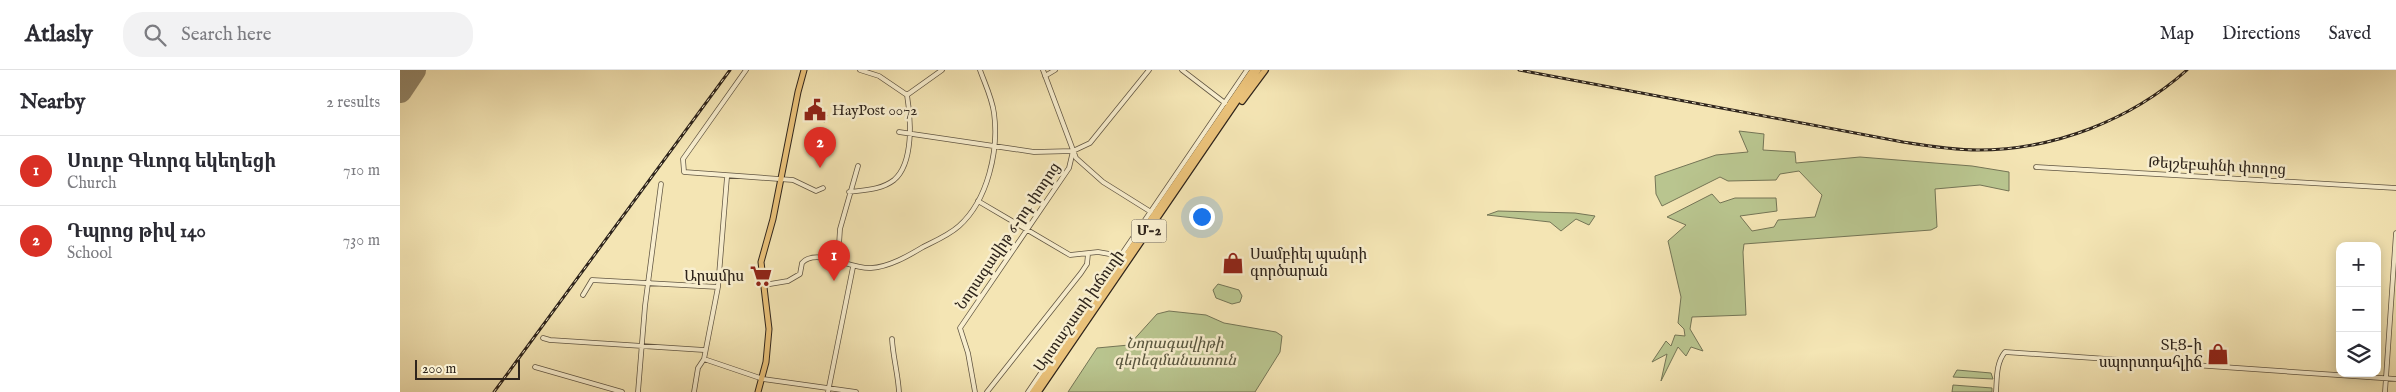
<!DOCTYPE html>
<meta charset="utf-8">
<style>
body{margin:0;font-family:"IM FELL English","Noto Serif Armenian",serif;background:#f2f2f3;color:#2b2b33}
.controls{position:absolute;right:15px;bottom:15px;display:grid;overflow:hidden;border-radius:10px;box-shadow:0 2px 12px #0003}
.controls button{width:45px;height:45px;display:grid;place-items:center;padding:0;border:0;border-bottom:1px solid #e1e1e2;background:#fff;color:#2b2b33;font:25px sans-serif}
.scale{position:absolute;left:15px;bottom:12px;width:105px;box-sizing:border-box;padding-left:5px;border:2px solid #2f251c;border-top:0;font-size:14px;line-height:18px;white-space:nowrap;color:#2f251c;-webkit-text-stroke:4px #f8eece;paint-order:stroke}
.you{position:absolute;left:801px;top:146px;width:18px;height:18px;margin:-12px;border:4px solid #fff;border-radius:50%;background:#1a73e8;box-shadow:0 0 0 8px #1a73e833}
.badge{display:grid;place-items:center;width:32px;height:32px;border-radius:50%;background:#d93025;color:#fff;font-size:16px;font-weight:700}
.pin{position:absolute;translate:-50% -41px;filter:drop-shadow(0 1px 2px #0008)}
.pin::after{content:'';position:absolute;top:26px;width:18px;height:15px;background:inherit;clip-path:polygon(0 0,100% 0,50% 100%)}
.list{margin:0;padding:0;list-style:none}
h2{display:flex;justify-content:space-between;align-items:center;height:65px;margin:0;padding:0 20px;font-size:21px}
h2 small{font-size:16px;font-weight:400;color:#7c7c81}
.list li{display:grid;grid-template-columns:32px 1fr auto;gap:15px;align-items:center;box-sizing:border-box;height:70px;padding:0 20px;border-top:1px solid #e1e1e2}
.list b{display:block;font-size:19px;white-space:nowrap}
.list p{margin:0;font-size:16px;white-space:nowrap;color:#7c7c81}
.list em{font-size:16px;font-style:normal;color:#7c7c81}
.icon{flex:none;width:28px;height:28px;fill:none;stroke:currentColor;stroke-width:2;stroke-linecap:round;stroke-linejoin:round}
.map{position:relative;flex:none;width:1996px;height:322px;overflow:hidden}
header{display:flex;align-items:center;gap:30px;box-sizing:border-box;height:70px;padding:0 25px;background:#fff;border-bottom:1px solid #e1e1e2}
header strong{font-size:24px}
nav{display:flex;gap:28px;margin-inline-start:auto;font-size:18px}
.search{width:350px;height:45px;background:#f2f2f3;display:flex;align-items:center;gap:12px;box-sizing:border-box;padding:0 18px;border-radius:20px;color:#7c7c81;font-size:19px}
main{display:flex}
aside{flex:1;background:#fff}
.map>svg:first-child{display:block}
.green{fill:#b9c58f;stroke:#747556}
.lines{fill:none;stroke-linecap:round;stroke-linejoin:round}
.runway{stroke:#928568;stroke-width:24}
.minor-casing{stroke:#605542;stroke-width:5.5}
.major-casing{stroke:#2f251c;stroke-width:7}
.highway-casing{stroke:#2f251c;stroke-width:8}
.minor{stroke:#f8eece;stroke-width:4}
.major{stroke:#eac27a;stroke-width:5}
.highway{stroke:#eac27a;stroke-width:5.5}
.rail-casing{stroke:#2f251c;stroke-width:3}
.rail{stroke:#f8eece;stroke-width:1;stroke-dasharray:4;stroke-linecap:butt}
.labels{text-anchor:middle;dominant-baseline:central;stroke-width:5;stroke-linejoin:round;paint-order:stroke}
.shield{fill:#f8eece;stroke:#6b6151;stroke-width:1}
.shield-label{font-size:14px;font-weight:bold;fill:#2f251c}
.poi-label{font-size:15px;fill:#2f251c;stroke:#f8eece;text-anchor:start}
.street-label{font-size:15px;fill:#2f251c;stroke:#f8eece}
.park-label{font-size:15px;font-style:italic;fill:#58553e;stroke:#f8eece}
</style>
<header>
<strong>Atlasly</strong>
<div class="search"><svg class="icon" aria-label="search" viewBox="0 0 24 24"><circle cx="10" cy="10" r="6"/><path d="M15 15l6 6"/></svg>Search here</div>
<nav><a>Map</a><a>Directions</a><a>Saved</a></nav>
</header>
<main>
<aside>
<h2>Nearby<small>2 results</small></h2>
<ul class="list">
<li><span class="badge">1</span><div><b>Սուրբ Գևորգ եկեղեցի</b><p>Church</p></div><em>710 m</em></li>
<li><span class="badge">2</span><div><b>Դպրոց թիվ 140</b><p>School</p></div><em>730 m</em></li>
</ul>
</aside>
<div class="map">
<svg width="1996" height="322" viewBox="0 0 1996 322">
<rect width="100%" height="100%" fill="#f4e5b4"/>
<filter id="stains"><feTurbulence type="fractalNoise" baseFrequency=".004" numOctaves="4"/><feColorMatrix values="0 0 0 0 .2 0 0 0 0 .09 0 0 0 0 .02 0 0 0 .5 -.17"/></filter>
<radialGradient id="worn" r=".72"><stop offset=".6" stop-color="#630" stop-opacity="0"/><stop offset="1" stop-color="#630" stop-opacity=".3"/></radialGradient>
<path class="green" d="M 415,42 L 427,45 L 425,52 L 413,49 Z
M 1339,61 L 1364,64 L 1363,80 L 1395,82 L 1396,93 L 1460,87 L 1572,96 L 1609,102 L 1609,121 L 1580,115 L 1535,119 L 1537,157 L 1531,160 L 1344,174 L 1343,182 L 1346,245 L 1292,247 L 1290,259 L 1303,281 L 1291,277 L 1286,286 L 1278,277 L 1261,311 L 1267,284 L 1252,292 L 1266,271 L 1271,276 L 1275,265 L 1285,266 L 1284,259 L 1278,253 L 1281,227 L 1268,171 L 1286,155 L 1267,147 L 1312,124 L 1320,133 L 1335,128 L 1376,128 L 1377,141 L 1340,146 L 1352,161 L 1374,157 L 1378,150 L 1415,147 L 1422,125 L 1399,101 L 1380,104 L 1376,110 L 1328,111 L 1320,107 L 1262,136 L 1256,124 L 1255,106 L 1316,85 L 1348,82 Z
M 1098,141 L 1175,143 L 1195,146 L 1189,155 L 1176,149 L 1161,161 L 1150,152 L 1087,145 Z
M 818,214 L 839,220 L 842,226 L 840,232 L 832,234 L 816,228 L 813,220 Z
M 769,241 L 806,245 L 824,253 L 876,262 L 882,266 L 880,282 L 855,322 L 668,322 L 697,278 L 729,275 L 757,244 Z
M 1557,300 L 1591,303 L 1593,309 L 1553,307 Z
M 1553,315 L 1592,318 L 1592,322 L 1552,322 Z"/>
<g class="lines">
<path class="runway" d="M 0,21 L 14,0"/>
<g class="minor-casing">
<path id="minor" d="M 346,0 L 283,89 L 284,102 L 393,110 L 416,121 L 423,118
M 643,0 L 676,88 L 703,112 L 751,142
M 782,0 L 825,33
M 645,6 L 655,0
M 507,25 L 542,0
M 499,62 L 634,82 L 673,81 L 690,73 L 749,0
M 1636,97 L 1996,118
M 449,122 C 465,120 481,120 494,110 C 514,93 511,48 507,25 L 479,6 L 460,0
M 578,131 L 670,185 L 698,182 L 721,186
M 438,190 L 440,159 L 458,96
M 364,215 L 388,211 L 400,204 L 402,193 C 416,177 452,200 471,198 C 489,197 508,186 523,177 C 535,171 549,165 559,156 C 588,130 599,80 594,43 C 592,28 585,14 580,0
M 183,225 L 192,210 L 318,217
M 143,268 L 150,270 L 304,280
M 492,269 C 493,287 498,304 499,322
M 304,289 L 363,309 L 456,322
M 135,297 L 222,322
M 238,322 L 245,236 L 261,114
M 294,322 L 298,298 L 304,289 L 318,217 L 327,107
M 428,322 L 453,197
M 575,322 L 568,283 L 560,258 L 669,98 L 673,81
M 587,322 L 681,203 L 687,194 L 688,184
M 628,322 L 847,0
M 1596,322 C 1597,308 1596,293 1605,282 L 1996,309
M 1985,322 L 1996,163"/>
</g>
<g class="major-casing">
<path id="major" d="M 358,322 L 366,292 L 369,259 L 361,192 L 373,149 L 398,22 L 404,0"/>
</g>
<g class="highway-casing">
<path id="highway" d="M 842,31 L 865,0
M 633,322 L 853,0
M 638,322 L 858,0"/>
</g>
<use href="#minor" class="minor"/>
<use href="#major" class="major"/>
<use href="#highway" class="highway"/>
<g class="rail-casing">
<path id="rail" d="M 1119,0 L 1503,72 C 1528,76 1553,80 1578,80 C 1654,80 1731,50 1787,0
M 94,322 L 330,0"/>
</g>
<use href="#rail" class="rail"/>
</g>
<defs>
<g id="civic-bare" transform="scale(1.725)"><path d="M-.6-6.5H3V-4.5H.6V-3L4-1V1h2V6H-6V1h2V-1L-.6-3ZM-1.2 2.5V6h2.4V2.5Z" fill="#8f2418" stroke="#f8eece" stroke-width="2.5" paint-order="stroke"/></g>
<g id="shop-bare" transform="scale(1.725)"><path d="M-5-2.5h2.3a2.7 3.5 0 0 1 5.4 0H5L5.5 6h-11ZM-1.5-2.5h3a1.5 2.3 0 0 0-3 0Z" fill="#8f2418" stroke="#f8eece" stroke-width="2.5" paint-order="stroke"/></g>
<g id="supermarket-bare" transform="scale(1.725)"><path d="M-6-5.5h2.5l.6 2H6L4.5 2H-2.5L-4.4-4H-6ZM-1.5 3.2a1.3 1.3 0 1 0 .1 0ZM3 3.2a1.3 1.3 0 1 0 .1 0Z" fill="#8f2418" stroke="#f8eece" stroke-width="2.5" paint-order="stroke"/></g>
</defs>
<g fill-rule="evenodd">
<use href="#civic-bare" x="415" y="40"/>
<use href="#shop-bare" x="833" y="193"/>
<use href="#supermarket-bare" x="361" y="206"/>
<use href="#shop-bare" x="1818" y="284"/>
</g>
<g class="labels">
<rect class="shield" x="731.5" y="149.5" width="35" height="23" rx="4"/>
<g class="shield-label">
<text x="749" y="161">Մ-2</text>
</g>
<g class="poi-label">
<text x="432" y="40">HayPost 0072</text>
<text x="850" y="184">Սամբիել պանրի<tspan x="850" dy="17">գործարան</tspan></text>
<text x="344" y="206" text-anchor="end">Արամիս</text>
<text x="1802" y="275" text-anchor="end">ՏԷՑ-ի<tspan x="1802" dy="17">սպորտդահլիճ</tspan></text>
</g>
<g class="street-label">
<text transform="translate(1817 96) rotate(3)">Թեյշեբաինի փողոց</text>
<text transform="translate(608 166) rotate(-56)">Նորագավիթ 6-րդ փողոց</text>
<text transform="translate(679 241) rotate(-55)">Արտաշատի խճուղի</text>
</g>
<g class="park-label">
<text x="775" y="273">Նորագավիթի<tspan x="775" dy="17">գերեզմանատուն</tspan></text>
</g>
</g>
<rect width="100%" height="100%" filter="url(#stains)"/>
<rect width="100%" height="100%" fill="url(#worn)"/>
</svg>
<div class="controls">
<button>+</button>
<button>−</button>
<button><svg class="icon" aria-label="layers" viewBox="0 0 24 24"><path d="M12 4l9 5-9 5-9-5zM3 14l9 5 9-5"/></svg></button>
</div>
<div class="scale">200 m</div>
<div class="you"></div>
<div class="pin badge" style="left:434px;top:211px">1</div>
<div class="pin badge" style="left:420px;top:98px">2</div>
</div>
</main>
